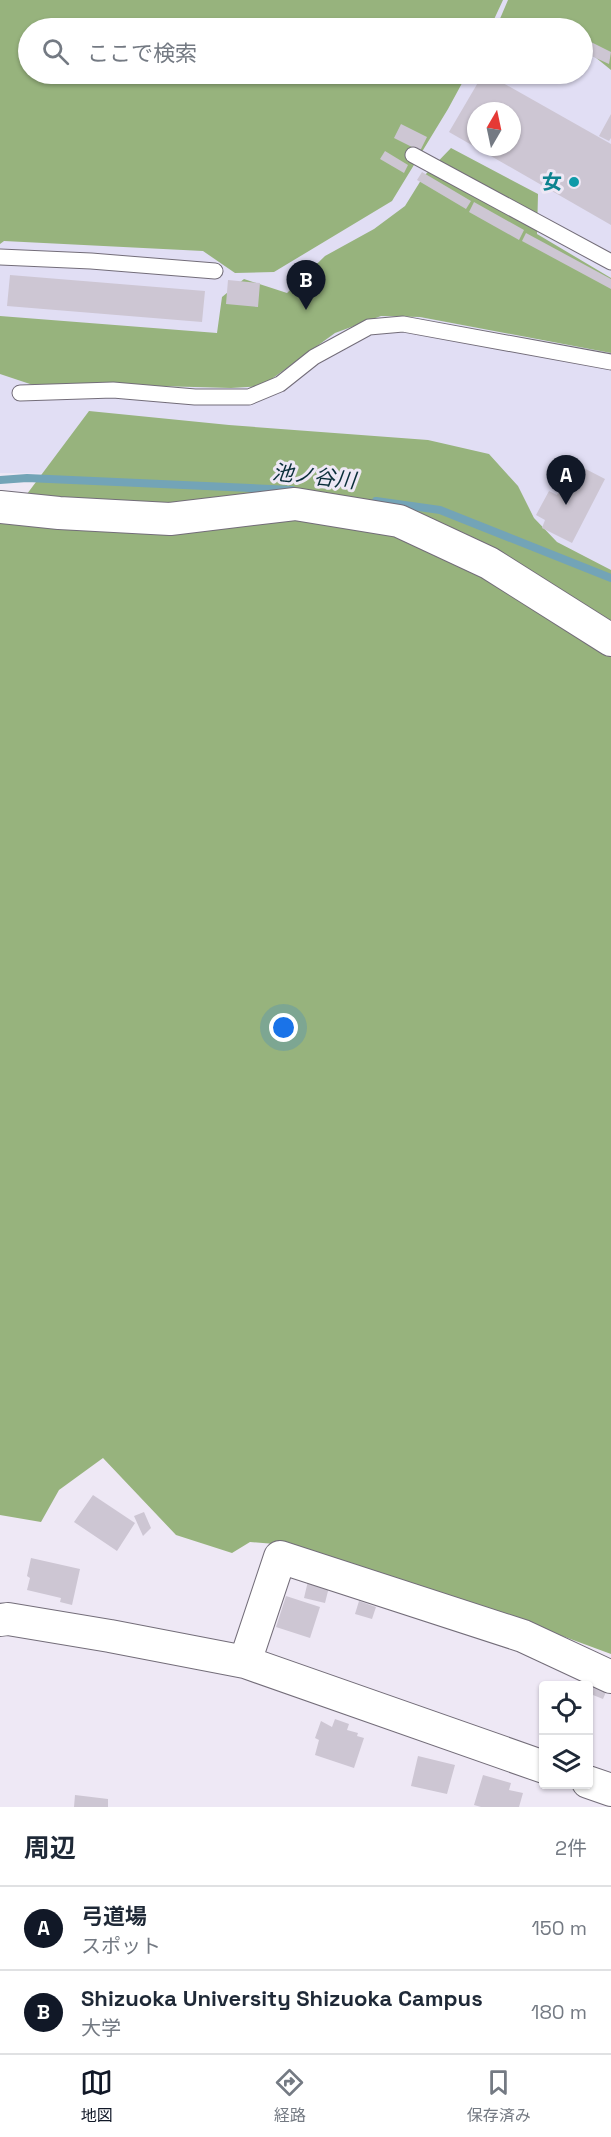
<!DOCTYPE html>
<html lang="ja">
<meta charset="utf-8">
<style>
body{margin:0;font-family:"Space Grotesk","Noto Sans JP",sans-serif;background:#f2f2f3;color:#1f2937}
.controls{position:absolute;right:18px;bottom:18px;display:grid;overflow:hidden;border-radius:6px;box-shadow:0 2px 4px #0004}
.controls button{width:54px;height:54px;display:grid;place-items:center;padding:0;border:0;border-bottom:2px solid #e0e1e3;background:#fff;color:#1f2937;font:30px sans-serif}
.compass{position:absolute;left:467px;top:102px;width:54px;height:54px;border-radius:50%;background:#fff;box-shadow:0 2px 4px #0004;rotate:9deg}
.you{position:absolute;left:284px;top:1028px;width:21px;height:21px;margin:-15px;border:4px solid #fff;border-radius:50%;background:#1a73e8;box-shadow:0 0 0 9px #1a73e833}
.badge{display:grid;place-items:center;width:39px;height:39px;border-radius:50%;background:#111827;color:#fff;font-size:20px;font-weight:700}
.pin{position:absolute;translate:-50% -50px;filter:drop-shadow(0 2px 3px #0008)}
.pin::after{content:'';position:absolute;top:32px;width:21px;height:18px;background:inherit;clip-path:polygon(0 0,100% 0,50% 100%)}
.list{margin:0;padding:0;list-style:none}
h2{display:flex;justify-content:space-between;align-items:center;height:78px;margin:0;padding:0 24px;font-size:26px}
h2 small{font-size:20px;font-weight:400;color:#747a83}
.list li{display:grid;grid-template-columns:39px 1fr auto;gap:18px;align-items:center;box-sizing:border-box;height:84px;padding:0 24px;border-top:2px solid #e0e1e3}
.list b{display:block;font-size:22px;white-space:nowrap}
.list p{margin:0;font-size:20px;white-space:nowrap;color:#747a83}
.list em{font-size:20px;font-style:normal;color:#747a83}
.icon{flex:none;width:33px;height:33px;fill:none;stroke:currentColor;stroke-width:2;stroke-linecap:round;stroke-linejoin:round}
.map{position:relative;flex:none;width:611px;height:1807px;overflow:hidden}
.search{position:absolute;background:#fff;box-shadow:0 2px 4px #0004;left:18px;right:18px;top:18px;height:66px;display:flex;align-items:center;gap:15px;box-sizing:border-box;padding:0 21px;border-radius:33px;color:#747a83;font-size:22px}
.sheet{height:246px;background:#fff}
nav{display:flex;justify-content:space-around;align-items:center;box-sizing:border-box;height:84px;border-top:2px solid #e0e1e3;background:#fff;font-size:16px;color:#747a83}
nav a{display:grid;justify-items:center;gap:3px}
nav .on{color:#111827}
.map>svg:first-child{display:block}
.education{fill:#e1def4;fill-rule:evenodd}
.forest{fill:#97b37d}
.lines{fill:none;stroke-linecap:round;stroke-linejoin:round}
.stream{stroke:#73a4b7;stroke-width:8}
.building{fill:#cdc6d3;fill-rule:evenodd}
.service-casing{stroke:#736d79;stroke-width:17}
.minor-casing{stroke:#736d79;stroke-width:34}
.service{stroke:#fff;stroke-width:15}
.minor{stroke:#fff;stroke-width:32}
.culture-dot{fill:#0f9aa8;stroke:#eee8f5;stroke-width:2}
.labels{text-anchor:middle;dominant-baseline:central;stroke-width:6;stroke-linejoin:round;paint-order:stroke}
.culture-label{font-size:20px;font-weight:bold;fill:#0d838f;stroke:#eee8f5;text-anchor:end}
.water-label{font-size:21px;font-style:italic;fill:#0a2e39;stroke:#eee8f5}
</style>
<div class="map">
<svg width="611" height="1807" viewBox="0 0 611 1807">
<rect width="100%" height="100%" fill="#eee8f5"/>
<path class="education" d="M 0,0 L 611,0 L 611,579 L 69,474 L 0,473 ZM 28,28 L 582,28 L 582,74 L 28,74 ZM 476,111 L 512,111 L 512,147 L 476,147 Z"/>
<path class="forest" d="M 0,0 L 503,0 L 490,28 L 28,28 L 28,74 L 467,74 L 448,109 L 392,201 L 274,272 L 235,273 L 203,251 L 4,241 L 0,244 Z
M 508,0 L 611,0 L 611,70 L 595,57 L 583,51 L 582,28 L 496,28 Z
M 451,148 L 538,194 L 537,234 L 611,278 L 611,353 L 420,317 L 381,316 L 335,333 L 262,386 L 231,388 L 85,384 L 45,389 L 0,374 L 0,316 L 217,333 L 222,297 L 244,279 L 287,293 L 325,256 L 374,229 L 405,206 L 423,177 Z
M 89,411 L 229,425 L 428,440 L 489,454 L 518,486 L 534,518 L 557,542 L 611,570 L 611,1654 L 527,1623 L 287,1545 L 250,1542 L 232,1553 L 176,1535 L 103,1458 L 59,1490 L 41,1522 L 0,1515 L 0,506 L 24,498 Z"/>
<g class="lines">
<path class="stream" d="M 0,480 L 27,478 L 292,490
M 376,501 L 440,510 L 611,578"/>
</g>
<path class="building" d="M 591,42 L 611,52 L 609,64 L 587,54 Z
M 483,74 L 487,74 L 611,144 L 611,225 L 449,132 ZM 476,111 L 512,111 L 512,147 L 476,147 Z
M 611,114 L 611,138 L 609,141 L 599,136 Z
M 401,124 L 427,137 L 420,151 L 394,138 Z
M 385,151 L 408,165 L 404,173 L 380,159 Z
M 422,172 L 471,201 L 466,209 L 417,180 Z
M 474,202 L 524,230 L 519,240 L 469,212 Z
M 526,233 L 611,279 L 611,289 L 522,241 Z
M 10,275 L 205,291 L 202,322 L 7,306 Z
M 228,280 L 260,283 L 258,307 L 226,304 Z
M 574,463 L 605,479 L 572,543 L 542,528 L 545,520 L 536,515 L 549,491 L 557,495 Z
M 93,1495 L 135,1523 L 117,1551 L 74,1522 Z
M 144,1512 L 151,1528 L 143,1536 L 134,1516 Z
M 31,1558 L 80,1569 L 72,1605 L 60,1602 L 61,1598 L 27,1590 L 30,1578 L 27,1576 Z
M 308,1581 L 329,1587 L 325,1603 L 304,1598 Z
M 286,1596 L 320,1607 L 310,1638 L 276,1627 Z
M 359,1601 L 376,1607 L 372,1619 L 355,1614 Z
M 579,1680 L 606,1692 L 603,1699 L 588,1693 L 588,1686 L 577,1686 Z
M 335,1719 L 349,1724 L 347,1730 L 358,1733 L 357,1736 L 364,1738 L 354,1768 L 315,1755 L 319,1740 L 315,1738 L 321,1721 L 332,1727 Z
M 418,1756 L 455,1765 L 447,1794 L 411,1786 Z
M 483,1775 L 511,1783 L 509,1790 L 523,1793 L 519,1807 L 481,1807 L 474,1805 Z
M 75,1795 L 108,1799 L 108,1807 L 74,1807 Z"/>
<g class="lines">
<g class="service-casing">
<path id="service" d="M 413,155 L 611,262
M 0,257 L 91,261 L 215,271
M 20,393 L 113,390 L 195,397 L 249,397 L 280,384 L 314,357 L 369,327 L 403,324 L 611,362"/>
</g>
<g class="minor-casing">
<path id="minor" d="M 0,507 L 59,513 L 170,519 L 295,504 L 399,521 L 489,563 L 611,640
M 0,1620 L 8,1619 L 110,1636 L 245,1662 L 544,1767
M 245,1662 L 280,1557 L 523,1636 L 611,1677
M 588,1782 L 611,1790"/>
</g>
<use href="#service" class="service"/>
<use href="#minor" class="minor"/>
</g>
<circle class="culture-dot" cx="574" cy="182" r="6"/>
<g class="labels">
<g class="culture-label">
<text x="562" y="182">女</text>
</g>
<g class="water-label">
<text transform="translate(314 476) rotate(6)">池ノ谷川</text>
</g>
</g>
</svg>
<div class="controls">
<button><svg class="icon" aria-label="locate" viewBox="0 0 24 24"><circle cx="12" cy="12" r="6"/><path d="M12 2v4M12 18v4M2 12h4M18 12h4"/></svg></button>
<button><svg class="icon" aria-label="layers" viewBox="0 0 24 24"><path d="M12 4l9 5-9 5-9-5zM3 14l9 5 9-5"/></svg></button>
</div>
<svg class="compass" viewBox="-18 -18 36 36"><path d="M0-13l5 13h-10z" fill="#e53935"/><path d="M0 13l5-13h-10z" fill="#747a83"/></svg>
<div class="you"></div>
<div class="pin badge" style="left:566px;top:505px">A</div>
<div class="pin badge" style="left:306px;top:310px">B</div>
<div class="search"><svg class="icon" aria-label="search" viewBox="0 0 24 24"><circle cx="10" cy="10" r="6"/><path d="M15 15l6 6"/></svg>ここで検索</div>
</div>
<section class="sheet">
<h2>周辺<small>2件</small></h2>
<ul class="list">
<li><span class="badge">A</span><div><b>弓道場</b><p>スポット</p></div><em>150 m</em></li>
<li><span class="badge">B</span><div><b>Shizuoka University Shizuoka Campus</b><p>大学</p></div><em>180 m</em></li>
</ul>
</section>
<nav>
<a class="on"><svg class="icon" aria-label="map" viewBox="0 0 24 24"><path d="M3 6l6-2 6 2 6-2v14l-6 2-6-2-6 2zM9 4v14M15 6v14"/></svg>地図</a>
<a><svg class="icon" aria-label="directions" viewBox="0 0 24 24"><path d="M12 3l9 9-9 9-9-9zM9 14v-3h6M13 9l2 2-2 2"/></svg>経路</a>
<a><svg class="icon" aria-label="saved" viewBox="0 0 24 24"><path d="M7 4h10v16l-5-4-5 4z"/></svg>保存済み</a>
</nav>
